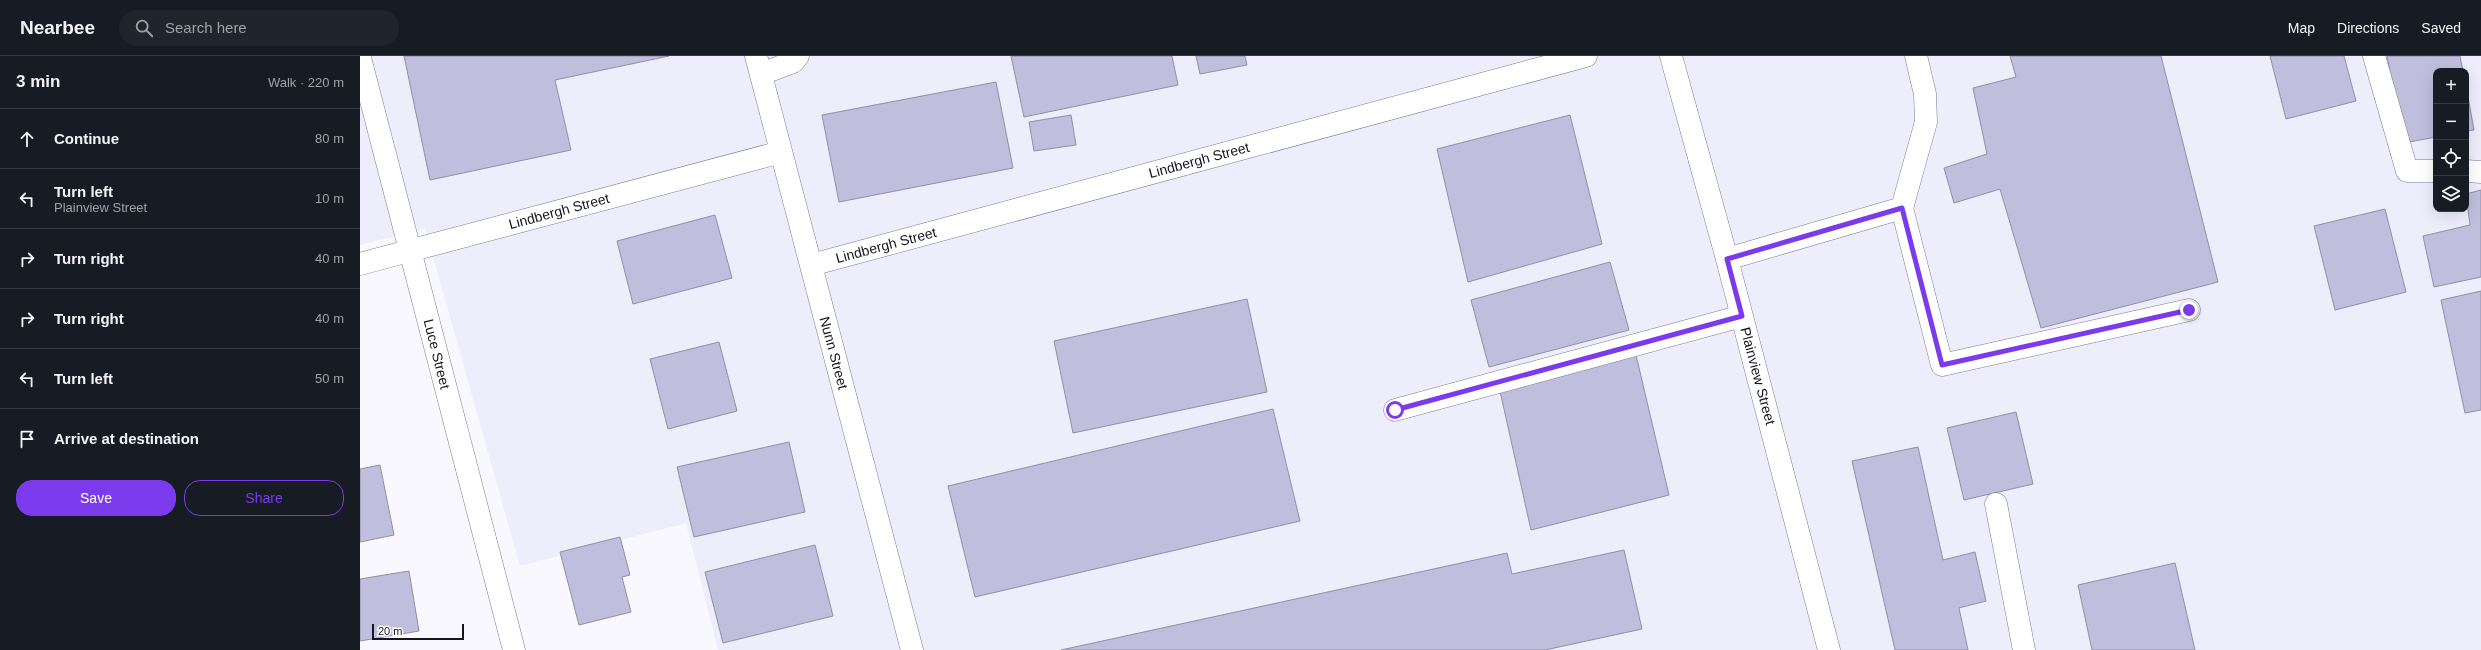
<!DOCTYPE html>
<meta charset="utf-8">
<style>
body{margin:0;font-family:Helvetica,sans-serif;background:#20242c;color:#f1f3f6}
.controls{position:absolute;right:12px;top:12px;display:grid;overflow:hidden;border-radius:8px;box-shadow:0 4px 16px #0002}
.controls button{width:36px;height:36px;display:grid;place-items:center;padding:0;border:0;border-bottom:1px solid #363941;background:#171b24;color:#f1f3f6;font:20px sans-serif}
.scale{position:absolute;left:12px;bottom:10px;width:92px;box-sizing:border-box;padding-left:4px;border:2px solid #15151f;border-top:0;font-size:11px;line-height:14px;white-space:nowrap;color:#15151f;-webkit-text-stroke:3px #fff;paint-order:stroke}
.stop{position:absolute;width:12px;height:12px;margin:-9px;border:3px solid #7c3aed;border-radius:50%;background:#fff}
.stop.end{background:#7c3aed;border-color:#fff;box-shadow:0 1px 4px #0008}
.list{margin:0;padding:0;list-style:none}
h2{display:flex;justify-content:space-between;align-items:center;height:52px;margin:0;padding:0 16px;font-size:17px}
h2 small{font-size:13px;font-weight:400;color:#9ea1a6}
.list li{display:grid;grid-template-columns:26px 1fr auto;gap:12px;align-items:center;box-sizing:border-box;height:60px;padding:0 16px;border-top:1px solid #363941}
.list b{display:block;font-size:15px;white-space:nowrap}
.list p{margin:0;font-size:13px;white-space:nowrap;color:#9ea1a6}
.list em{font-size:13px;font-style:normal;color:#9ea1a6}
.actions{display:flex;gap:8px;padding:12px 16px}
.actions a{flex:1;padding:9px 0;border:1px solid #7c3aed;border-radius:16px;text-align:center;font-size:14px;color:#7c3aed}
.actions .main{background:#7c3aed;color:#fff}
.icon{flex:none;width:22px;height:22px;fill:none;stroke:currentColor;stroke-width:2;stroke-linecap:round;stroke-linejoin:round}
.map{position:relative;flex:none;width:2121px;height:594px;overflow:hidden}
header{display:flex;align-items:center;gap:24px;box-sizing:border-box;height:56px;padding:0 20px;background:#171b24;border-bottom:1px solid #363941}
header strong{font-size:19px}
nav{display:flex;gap:22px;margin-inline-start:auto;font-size:14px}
.search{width:280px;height:36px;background:#20242c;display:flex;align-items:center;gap:10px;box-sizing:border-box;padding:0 14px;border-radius:22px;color:#9ea1a6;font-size:15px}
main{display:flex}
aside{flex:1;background:#171b24}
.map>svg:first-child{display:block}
.built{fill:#ededfc;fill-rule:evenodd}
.building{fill:#bfbedc;stroke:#908fab}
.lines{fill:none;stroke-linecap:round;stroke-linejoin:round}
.minor-casing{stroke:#7d7b97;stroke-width:23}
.minor{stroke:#fff;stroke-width:22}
.route{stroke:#7c3aed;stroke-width:5}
.labels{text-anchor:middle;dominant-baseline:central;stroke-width:3;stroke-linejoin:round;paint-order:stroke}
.street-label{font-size:14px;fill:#15151f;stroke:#fff}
</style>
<header>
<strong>Nearbee</strong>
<div class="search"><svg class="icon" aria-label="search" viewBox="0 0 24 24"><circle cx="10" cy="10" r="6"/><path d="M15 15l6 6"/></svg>Search here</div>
<nav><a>Map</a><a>Directions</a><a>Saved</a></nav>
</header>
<main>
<aside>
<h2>3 min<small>Walk · 220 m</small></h2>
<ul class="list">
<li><svg class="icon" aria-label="ahead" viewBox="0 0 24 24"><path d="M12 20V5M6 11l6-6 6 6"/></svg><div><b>Continue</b></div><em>80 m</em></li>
<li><svg class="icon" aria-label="left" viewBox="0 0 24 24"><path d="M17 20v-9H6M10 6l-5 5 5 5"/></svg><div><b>Turn left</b><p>Plainview Street</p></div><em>10 m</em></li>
<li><svg class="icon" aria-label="right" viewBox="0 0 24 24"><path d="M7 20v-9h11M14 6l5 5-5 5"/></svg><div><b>Turn right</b></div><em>40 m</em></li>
<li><svg class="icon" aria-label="right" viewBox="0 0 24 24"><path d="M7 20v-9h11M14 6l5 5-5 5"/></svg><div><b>Turn right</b></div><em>40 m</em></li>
<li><svg class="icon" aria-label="left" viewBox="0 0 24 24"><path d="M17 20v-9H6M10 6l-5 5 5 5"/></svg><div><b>Turn left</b></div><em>50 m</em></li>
<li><svg class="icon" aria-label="arrive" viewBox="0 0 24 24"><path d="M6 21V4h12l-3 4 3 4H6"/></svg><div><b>Arrive at destination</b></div></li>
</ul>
<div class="actions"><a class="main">Save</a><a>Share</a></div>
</aside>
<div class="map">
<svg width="2121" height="594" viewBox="0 0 2121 594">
<rect width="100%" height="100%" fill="#f8f8fe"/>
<path class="built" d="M 0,0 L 2121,0 L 2121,594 L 358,594 L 326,467 L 160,510 L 65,172 L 0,189 ZM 2076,15 L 2106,15 L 2106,153 L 2076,153 Z"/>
<path class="building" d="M 44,0 L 309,0 L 195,24 L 211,94 L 70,124 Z
M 651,0 L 812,0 L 818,29 L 664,61 Z
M 836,0 L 885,0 L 887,9 L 840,18 Z
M 1650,0 L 1801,0 L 1858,226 L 1681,272 L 1640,133 L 1594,147 L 1584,112 L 1627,98 L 1613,32 L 1656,21 Z
M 1910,0 L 1984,0 L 1996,45 L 1926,63 Z
M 2027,0 L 2100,0 L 2103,15 L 2076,15 L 2076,81 L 2044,87 Z
M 636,26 L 653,112 L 479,146 L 462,59 Z
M 2106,30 L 2114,74 L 2106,75 Z
M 711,59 L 716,89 L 674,95 L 669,66 Z
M 1210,59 L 1242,188 L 1108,226 L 1077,93 Z
M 2121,134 L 2121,221 L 2074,231 L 2063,180 L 2110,169 L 2106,138 Z
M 2025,153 L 2046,236 L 1975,254 L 1954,170 Z
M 355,159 L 372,222 L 273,248 L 257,185 Z
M 1250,206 L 1269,274 L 1129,311 L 1111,244 Z
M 2121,235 L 2121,354 L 2105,357 L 2081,244 Z
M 887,243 L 907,336 L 713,377 L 694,285 Z
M 359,286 L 377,355 L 308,373 L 290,303 Z
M 1276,299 L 1309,439 L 1171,474 L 1140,335 Z
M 913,353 L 940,465 L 615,541 L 588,430 Z
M 1656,356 L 1673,428 L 1604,444 L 1587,372 Z
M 429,386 L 445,456 L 334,481 L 317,411 Z
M 1558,391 L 1583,504 L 1615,496 L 1626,545 L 1599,552 L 1608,594 L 1535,594 L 1492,405 Z
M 20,409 L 34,479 L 0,486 L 0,413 Z
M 260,481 L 270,519 L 262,521 L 271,556 L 219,569 L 200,496 Z
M 455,489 L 473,560 L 363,587 L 345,516 Z
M 1264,494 L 1282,573 L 1185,594 L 701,594 L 1147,497 L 1152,518 Z
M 1815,507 L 1835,594 L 1732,594 L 1718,529 Z
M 49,515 L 59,575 L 0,585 L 0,523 Z"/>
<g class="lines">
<g class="minor-casing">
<path id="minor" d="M 396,0 L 552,594
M 1311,0 L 1367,203 L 1469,594
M 1556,0 L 1565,38 L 1566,66 L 1542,152 L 1582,309 L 1829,254
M 2014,0 L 2047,115 L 2076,115
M 0,2 L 154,594
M 401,18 L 433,6 L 438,0
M 2106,115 L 2121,116
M 1367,203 L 1542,152
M 0,208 L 421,96
M 451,209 L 1226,0
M 1035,354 L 1382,260
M 1636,448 L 1664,594"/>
</g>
<use href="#minor" class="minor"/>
</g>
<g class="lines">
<path class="route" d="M 1035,354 L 1382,260 L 1367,203 L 1542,152 L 1582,309 L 1829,254"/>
</g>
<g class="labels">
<g class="street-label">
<text transform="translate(839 104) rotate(-15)">Lindbergh Street</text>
<text transform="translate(199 155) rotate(-15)">Lindbergh Street</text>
<text transform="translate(526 189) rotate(-15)">Lindbergh Street</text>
<text transform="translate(474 297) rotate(75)">Nunn Street</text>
<text transform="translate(77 298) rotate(76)">Luce Street</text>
<text transform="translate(1398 320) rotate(75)">Plainview Street</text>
</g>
</g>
</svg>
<div class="controls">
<button>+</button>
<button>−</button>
<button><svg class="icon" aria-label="locate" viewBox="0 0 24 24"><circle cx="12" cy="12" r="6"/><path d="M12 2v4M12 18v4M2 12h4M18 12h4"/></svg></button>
<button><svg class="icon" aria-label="layers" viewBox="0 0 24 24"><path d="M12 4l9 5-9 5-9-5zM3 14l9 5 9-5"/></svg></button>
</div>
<div class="scale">20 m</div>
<div class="stop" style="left:1035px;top:354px"></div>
<div class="stop end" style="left:1829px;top:254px"></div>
</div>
</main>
